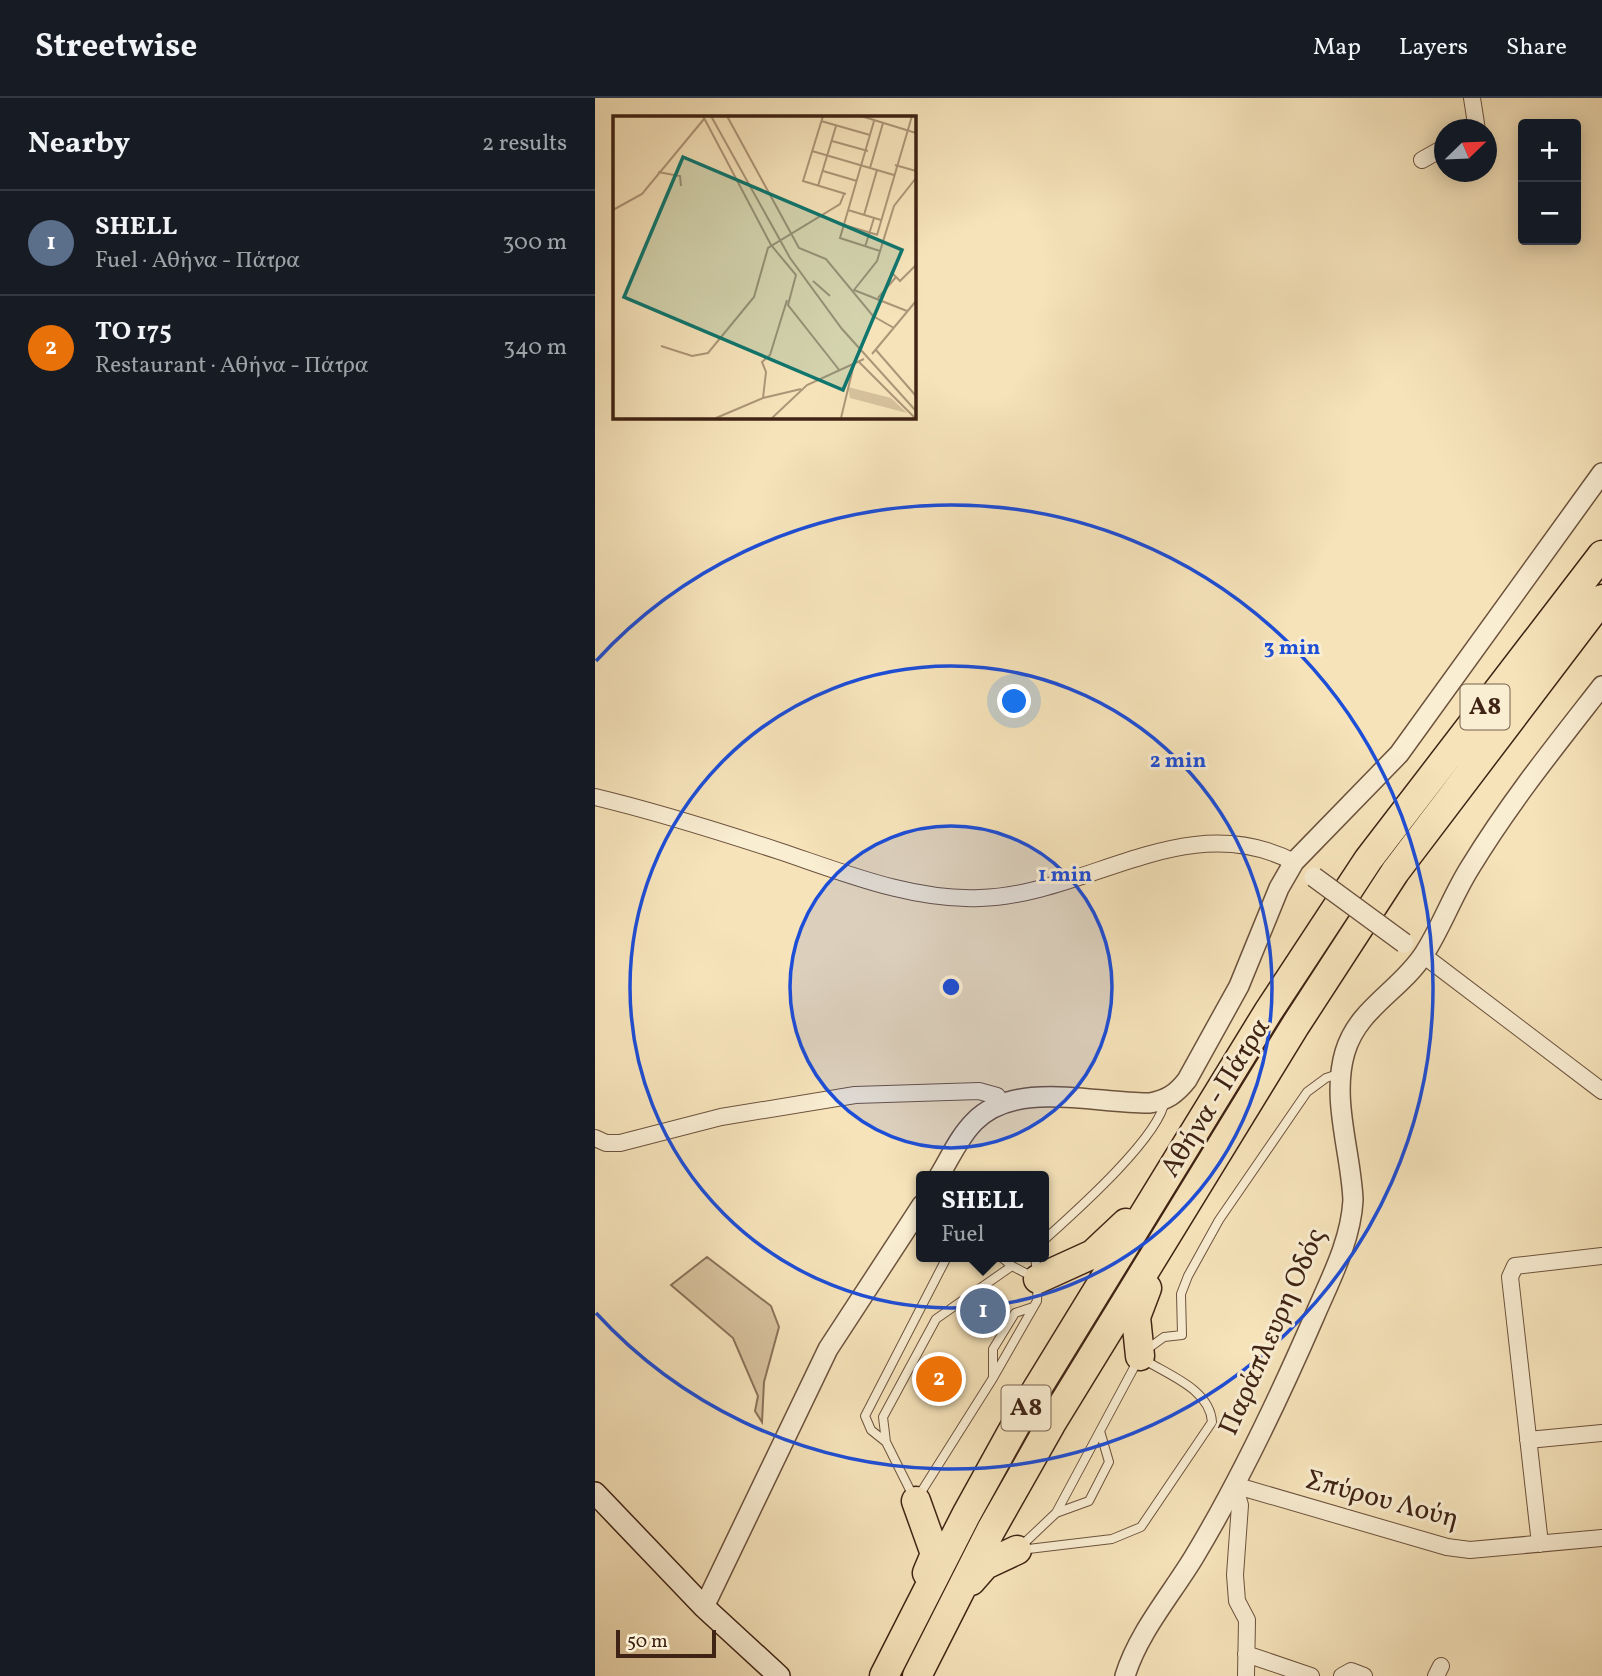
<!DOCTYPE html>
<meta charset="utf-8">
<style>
body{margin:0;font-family:Vollkorn,serif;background:#20242c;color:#f1f3f6}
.controls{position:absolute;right:21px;top:21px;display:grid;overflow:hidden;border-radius:7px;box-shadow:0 4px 18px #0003}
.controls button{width:63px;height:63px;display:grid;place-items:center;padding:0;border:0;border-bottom:2px solid #363941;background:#171b24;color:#f1f3f6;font:35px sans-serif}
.compass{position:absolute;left:839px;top:21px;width:63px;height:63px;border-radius:50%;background:#171b24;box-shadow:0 4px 18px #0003;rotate:67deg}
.scale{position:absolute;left:21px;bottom:18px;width:100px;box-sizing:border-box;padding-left:7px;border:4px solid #3f2314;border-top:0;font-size:19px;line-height:24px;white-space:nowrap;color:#3f2314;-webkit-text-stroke:5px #f9edd2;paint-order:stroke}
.you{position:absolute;left:420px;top:604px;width:24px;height:24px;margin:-18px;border:5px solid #fff;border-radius:50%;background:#1a73e8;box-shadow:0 0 0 10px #1a73e833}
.badge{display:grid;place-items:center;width:46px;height:46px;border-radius:50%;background:#c59692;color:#fff;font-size:23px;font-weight:700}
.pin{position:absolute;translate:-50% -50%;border:4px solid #fff;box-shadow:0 2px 7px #0006}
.popup{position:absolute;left:321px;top:1073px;width:133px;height:91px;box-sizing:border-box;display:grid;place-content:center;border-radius:7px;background:#171b24;filter:drop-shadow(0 2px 5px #0005);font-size:23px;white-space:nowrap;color:#9ea1a6}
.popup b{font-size:26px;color:#f1f3f6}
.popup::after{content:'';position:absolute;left:50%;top:100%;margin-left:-14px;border:14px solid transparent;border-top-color:#171b24}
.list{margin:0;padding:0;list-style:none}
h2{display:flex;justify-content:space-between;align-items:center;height:91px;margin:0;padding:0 28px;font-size:30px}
h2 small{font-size:23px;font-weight:400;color:#9ea1a6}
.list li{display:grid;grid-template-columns:46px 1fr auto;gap:21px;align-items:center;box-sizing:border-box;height:105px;padding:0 28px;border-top:2px solid #363941}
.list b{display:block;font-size:26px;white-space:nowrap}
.list p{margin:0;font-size:23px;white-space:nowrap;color:#9ea1a6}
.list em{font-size:23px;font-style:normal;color:#9ea1a6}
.map{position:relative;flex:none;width:1007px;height:1578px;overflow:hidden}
header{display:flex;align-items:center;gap:42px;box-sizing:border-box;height:98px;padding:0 35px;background:#171b24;border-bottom:2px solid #363941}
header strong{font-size:33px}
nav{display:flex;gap:38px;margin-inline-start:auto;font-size:24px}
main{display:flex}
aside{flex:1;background:#171b24}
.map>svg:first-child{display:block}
.green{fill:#d7c29e;stroke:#8b7259;stroke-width:2}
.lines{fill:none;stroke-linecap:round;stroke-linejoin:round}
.service-casing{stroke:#6d533e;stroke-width:10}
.minor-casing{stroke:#6d533e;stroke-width:18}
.tertiary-casing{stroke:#6d533e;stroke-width:22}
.secondary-casing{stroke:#3f2314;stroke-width:24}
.motorway-casing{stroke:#3f2314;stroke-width:31}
.service{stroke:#f9edd2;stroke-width:8}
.minor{stroke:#f9edd2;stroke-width:16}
.tertiary{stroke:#f9edd2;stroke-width:19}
.secondary{stroke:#f9edd2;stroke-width:21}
.motorway{stroke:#f6e3ba;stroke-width:28}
.tertiary-bridge-casing{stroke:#6d533e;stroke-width:22;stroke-linecap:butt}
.tertiary-bridge{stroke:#f9edd2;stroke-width:19}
.ring{fill:none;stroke:#1d4ed8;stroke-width:3.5}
.labels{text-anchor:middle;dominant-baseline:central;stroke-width:6;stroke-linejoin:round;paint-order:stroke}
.shield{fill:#f9edd2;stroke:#77604d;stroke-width:2}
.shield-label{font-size:26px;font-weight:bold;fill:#3f2314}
.street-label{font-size:28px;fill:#3f2314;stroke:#f9edd2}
.inset-road{fill:none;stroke:#ad9678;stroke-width:2}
.view{fill:#0f766e;fill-opacity:0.15;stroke:#0f766e;stroke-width:3.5}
.inset-edge{fill:none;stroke:#3f2314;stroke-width:3.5}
.centre{fill:#1d4ed8;stroke:#f9edd2;stroke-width:3.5}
.ring-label{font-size:21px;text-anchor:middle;font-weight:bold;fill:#1d4ed8;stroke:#f9edd2;stroke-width:6;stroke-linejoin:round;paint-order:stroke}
</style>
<header>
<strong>Streetwise</strong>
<nav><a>Map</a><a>Layers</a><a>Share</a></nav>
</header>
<main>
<aside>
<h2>Nearby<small>2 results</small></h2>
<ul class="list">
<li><span class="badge" style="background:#5c6f8a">1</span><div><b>SHELL</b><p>Fuel · Αθήνα - Πάτρα</p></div><em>300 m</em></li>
<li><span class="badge" style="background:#e8710a">2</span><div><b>TO 175</b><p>Restaurant · Αθήνα - Πάτρα</p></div><em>340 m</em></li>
</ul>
</aside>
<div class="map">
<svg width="1007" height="1578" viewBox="0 0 1007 1578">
<rect width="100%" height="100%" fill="#f6e3ba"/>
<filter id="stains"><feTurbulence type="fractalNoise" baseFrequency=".00286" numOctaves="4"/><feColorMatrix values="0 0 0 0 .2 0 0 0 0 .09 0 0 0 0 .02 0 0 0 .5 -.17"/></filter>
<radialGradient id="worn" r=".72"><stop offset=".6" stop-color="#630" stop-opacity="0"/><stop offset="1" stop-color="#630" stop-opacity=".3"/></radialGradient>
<path class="green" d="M 112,1159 L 176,1208 L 184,1229 L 169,1284 L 167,1324 L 160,1313 L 163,1298 L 138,1240 L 76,1187 Z"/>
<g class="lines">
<g class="service-casing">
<path id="service" d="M 449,1142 C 479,1115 565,1039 570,1002
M 406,1159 L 417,1168
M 551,1252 L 569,1239 L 587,1237 L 586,1196 L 593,1178 L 624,1122 L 712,994 L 731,980 L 746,975
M 398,1278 L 398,1251 L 420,1215 L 438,1209
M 291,1344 L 276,1332 L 270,1318 L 352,1159
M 318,1398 L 291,1344 L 288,1319 L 341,1221 L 417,1168 L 440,1180
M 323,1399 L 398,1280 L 442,1203 L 443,1181 L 440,1159
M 461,1415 L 494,1403 L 514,1364 L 505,1333
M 424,1450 L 461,1415 L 543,1262
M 425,1452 L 517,1441 L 546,1429 L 617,1324 C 615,1291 573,1277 548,1261"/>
</g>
<g class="minor-casing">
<path id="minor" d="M 877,0 L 882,32
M 827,62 L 850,49
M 0,699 C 63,714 123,733 184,753 C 247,774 317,803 385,800 C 493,797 591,708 699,764
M 828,857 L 1007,993
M 0,1040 L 11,1045 L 25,1045 L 126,1019 L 260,997 L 384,993 L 402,998 L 407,1005
M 933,1342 L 1007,1335
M 639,1387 L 852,1449 L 875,1452 L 1007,1440
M 639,1387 L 645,1407 L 640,1477 L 642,1503 L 652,1522 L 651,1578
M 945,1446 L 915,1179 L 920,1168 L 1007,1158
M 651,1556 L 716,1578
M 747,1578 L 756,1573 L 769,1578
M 841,1578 L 846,1568"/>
</g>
<g class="tertiary-casing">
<path id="tertiary" d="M 344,1078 C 355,1060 364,1039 379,1024 C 420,981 501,1006 555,1005 C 572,1002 581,996 592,982 L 644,888 L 684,790 L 699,764 L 804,656 L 1007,375
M 109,1509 L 233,1251 L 327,1107
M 530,1578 C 543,1535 576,1497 599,1459 C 646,1381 684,1300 720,1217 C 736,1180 756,1142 758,1102 C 756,1054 736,1001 750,954 C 763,910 805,893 829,856 C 847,828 858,796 876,768 C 915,704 961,647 1007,588"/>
</g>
<g class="secondary-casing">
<path id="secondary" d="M 0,1395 L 109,1509 L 184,1578"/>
</g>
<g class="motorway-casing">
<path id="motorway" d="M 443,1181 L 498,1156 L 531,1125
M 545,1258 L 541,1219 L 552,1190
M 321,1403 L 340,1456 L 332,1475
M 376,1483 L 390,1467 L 422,1452
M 289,1578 L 371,1417 L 429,1312 L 673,914 L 773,762 L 1007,457
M 322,1578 L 396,1432 L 456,1326 L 700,928 L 800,774 L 1007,501"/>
</g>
<use href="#service" class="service"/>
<use href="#minor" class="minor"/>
<use href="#tertiary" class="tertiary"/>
<use href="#secondary" class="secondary"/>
<use href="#motorway" class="motorway"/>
<g class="tertiary-bridge-casing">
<path id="tertiary-bridge" d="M 719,779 L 809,845"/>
</g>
<use href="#tertiary-bridge" class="tertiary-bridge"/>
</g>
<circle cx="356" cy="889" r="161" fill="#1d4ed8" fill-opacity=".12"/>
<g class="ring">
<circle cx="356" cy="889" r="161"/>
<circle cx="356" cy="889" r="321"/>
<path d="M1 563A482 482 0 1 1 1 1215"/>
</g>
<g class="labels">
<g class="shield">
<rect x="865.5" y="586.5" width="49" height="45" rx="5"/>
<rect x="406.5" y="1287.5" width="49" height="45" rx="5"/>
</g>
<g class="shield-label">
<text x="890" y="609">Α8</text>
<text x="431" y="1310">Α8</text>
</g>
<g class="street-label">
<text transform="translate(621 1000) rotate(-58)">Αθήνα - Πάτρα</text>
<text transform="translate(678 1234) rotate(-66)">Παράπλευρη Οδός</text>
<text transform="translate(787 1402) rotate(15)">Σπύρου Λούη</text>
</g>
</g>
<g transform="translate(18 18)">
<rect width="303" height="303" fill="#f6e3ba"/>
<path d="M 235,271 L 278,282 L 294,297 L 237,282 Z" fill="#d7c29e"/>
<path class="inset-road" d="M 90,0 L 158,129 L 183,159 L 175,189 L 227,255M 98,0 L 177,142 L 229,213 L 303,295M 114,0 L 186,132 L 213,143 L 260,200 L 281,212M 210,0 L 190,65 L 233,78M 248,0 L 303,17M 208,5 L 257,19M 261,5 L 227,122 L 267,135M 219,25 L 255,35M 199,35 L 281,59M 282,49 L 303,55M 257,52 L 270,7M 210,55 L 244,65M 45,56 L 67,60 L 68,70M 205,70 L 223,10M 0,94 L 29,78 L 91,3M 235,94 L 268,104M 251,99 L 264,54M 231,109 L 265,119M 264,119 L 299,0M 252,131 L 261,102M 278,156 L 287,165 L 303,149M 200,165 L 217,180M 265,182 L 283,161M 294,195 L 241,174 L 264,145 L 281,90 L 303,62M 48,230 L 79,240 L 95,237 L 141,181 L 155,132 L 227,88 L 231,78M 263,234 L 303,280M 259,238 L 303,185M 246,246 L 302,302M 150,282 L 153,256 L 149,246 L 157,239 L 174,184M 103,302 L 150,282 L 188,273M 159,302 L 194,269 L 251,243M 228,302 L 241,248"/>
<path class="view" d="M 70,41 L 289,134 L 230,274 L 11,181 Z"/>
<rect width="303" height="303" class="inset-edge"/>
</g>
<circle cx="356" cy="889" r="10" class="centre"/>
<g class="ring-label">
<text x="697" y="556">3 min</text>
<text x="583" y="669">2 min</text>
<text x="470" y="783">1 min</text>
</g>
<rect width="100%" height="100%" filter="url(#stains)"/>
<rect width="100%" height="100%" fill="url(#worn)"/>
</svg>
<div class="controls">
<button>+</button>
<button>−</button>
</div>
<svg class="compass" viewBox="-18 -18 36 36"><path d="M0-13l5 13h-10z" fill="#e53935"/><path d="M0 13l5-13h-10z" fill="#9ea1a6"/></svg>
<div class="scale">50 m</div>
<div class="you"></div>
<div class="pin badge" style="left:388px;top:1213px;background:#5c6f8a">1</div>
<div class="popup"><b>SHELL</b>Fuel</div>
<div class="pin badge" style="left:344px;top:1281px;background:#e8710a">2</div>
</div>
</main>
